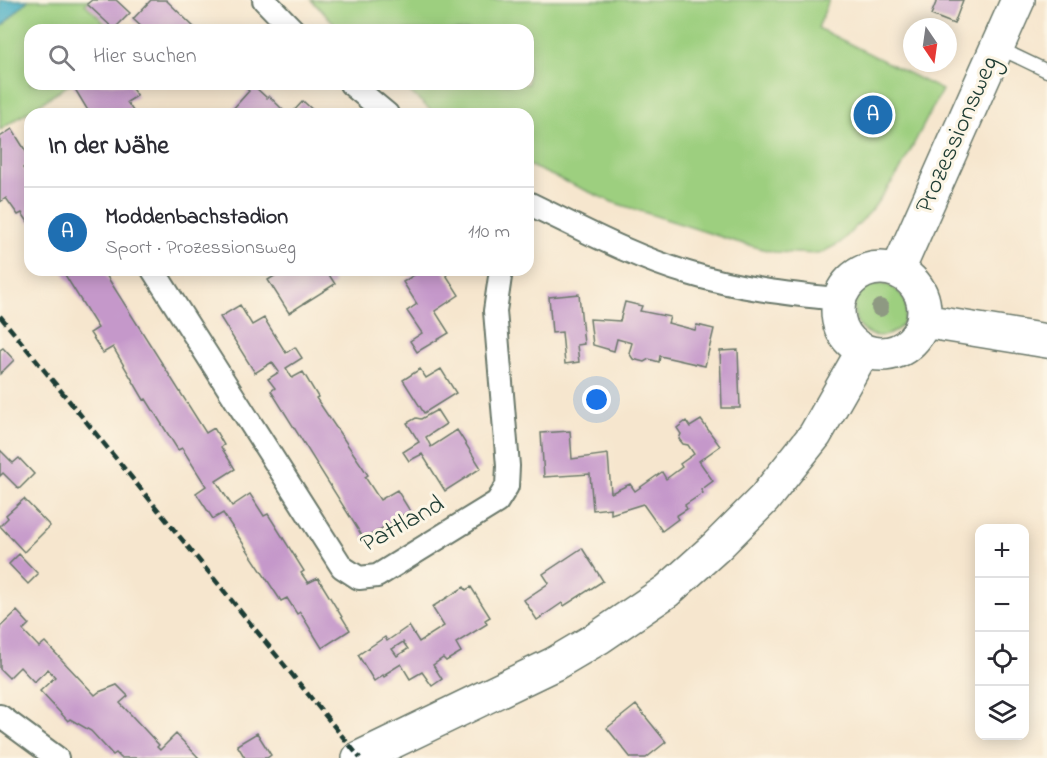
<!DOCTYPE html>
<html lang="de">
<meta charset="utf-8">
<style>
body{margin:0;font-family:"Indie Flower",sans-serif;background:#f2f2f3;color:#2b2b33}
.controls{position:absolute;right:18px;bottom:18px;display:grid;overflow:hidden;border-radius:12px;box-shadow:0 3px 15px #0003}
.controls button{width:54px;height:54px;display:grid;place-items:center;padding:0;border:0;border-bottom:2px solid #e1e1e2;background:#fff;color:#2b2b33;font:30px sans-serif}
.compass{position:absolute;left:903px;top:18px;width:54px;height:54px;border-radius:50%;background:#fff;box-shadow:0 3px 15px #0003;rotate:167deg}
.you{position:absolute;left:597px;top:400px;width:21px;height:21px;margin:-15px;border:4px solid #fff;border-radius:50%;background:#1a73e8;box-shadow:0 0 0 9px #1a73e833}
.badge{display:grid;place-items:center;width:39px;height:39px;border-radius:50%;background:#1f6fb2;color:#fff;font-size:20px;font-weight:700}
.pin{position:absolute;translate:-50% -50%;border:3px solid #fff;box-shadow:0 2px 6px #0006}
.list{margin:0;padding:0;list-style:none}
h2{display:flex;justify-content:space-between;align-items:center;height:78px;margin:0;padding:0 24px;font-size:26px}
h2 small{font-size:20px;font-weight:400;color:#7c7c81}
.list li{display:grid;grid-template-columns:39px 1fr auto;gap:18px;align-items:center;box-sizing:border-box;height:90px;padding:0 24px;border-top:2px solid #e1e1e2}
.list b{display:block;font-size:22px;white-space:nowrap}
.list p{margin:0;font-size:20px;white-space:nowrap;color:#7c7c81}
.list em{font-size:20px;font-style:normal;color:#7c7c81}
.icon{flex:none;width:33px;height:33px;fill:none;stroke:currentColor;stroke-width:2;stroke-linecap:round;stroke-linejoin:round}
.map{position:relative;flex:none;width:1047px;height:758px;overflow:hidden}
.search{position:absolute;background:#fff;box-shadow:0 3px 15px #0003;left:24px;top:24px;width:510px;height:66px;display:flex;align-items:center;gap:15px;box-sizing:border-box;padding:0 21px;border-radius:18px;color:#7c7c81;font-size:22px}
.panel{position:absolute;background:#fff;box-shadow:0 3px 15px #0003;left:24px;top:108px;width:510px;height:168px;border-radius:18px}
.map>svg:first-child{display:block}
.green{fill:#9dcf7f;stroke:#5e865a;stroke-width:1.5}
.water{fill:#42abc2;stroke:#30747b;stroke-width:1.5}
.building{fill:#c598ca;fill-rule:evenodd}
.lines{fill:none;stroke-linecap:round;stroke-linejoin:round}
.lane-casing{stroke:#6a786a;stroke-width:15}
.street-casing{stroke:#6a786a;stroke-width:26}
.secondary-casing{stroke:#6a786a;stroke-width:36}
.lane{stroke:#fff;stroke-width:12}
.street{stroke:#fff;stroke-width:22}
.secondary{stroke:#fff;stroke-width:33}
.rail{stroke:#1f3d34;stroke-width:4.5;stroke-dasharray:9 4.5;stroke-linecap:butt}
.tree{fill:#8e9982}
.labels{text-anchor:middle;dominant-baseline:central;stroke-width:6;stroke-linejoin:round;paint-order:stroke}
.street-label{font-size:26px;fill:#1f3d34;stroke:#fcf5e5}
</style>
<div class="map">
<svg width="1047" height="758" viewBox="0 0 1047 758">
<rect width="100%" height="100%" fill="#fcf5e5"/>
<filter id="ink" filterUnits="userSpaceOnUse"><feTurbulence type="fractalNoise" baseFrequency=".0167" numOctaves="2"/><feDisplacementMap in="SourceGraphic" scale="12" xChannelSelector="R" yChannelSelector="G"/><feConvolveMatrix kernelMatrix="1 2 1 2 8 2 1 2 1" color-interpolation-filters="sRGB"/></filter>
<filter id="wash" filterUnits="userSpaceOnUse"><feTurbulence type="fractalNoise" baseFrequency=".008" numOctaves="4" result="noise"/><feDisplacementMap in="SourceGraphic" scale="24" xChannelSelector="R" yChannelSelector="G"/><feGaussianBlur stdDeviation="1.35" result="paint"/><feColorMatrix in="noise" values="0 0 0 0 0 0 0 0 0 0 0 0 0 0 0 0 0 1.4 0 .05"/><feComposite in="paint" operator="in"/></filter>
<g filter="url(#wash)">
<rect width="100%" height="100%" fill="#f6e6ce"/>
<path class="green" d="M 28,0 L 89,0 L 85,4 L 112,30 L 30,30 L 30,84 L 70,84 L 0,130 L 0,28 Z
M 311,0 L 829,0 L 818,28 L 942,90 L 899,172 L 871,211 L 840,243 L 819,254 L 774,252 L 737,242 L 612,202 L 528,165 L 528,114 L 435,114 L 401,84 L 528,84 L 528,30 L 341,30 Z
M854 310a26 26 0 1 1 52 0a26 26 0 1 1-52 0Z"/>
<path class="water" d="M 0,0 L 28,0 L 0,28 Z"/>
<g id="blocks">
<path class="building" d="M 92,0 L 116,0 L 130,13 L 114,29 L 87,4 Z
M 151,0 L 166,0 L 197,30 L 145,30 L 133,19 Z
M 937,0 L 963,0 L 954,24 L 931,15 Z
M 72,84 L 129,84 L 137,96 L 127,102 L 135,114 L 90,114 Z
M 242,84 L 258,84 L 255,87 L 267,98 L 269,96 L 286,113 L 237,114 L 232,110 L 249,91 Z
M 303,101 L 317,114 L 291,114 Z
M 12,129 L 30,158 L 30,163 L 23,168 L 30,178 L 30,225 L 22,213 L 18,215 L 6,198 L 0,202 L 0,137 Z
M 62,270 L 103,270 L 206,433 L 214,428 L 224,445 L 221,447 L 235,469 L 216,481 L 232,506 L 250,494 L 264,516 L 268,514 L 304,571 L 301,573 L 308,583 L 318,578 L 350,630 L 322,648 L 300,612 L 297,614 L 287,598 L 281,601 L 223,513 L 213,519 L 196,493 L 206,486 L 182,448 L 178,450 L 146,399 L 144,400 L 113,347 L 103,353 L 90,333 L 98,328 Z
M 284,270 L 326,270 L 335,284 L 289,313 L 268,280 Z
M 416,270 L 443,270 L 459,295 L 435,311 L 449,333 L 417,352 L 410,341 L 422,333 L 407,311 L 417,304 L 403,282 L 414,275 L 414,272 Z
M 579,294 L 584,344 L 577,345 L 579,362 L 565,364 L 562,332 L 552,333 L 549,297 Z
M 625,302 L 642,306 L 640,311 L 670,317 L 668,323 L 695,330 L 697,325 L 714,329 L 705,366 L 660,356 L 659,362 L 649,359 L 644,362 L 633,359 L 629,353 L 632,343 L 617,339 L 614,351 L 593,345 L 590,319 L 620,321 Z
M 240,305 L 252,325 L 264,318 L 286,353 L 295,347 L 302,358 L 286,368 L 292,378 L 303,372 L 318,397 L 316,398 L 368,475 L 365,477 L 380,500 L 397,490 L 410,511 L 398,518 L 399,520 L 396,520 L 364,539 L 271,391 L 275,388 L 268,379 L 279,372 L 272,362 L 255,373 L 220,317 Z
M 3,348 L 14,360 L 0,374 L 0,350 Z
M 738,350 L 740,408 L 722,408 L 720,351 Z
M 420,369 L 426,378 L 441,369 L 456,393 L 424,413 L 403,380 Z
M 437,410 L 446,424 L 426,437 L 431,447 L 457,430 L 481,468 L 445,491 L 422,454 L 409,461 L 403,452 L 419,442 L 407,423 L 416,418 L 421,419 Z
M 701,420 L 720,446 L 699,461 L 713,481 L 701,490 L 703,493 L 685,505 L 687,509 L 676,516 L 678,519 L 662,531 L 643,504 L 611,514 L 611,508 L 593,510 L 590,474 L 544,477 L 541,433 L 570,431 L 572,459 L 608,454 L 611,493 L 630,484 L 635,491 L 662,472 L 666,479 L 682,467 L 680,464 L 694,454 L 688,445 L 683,444 L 679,439 L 681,434 L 677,428 L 686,421 L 690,427 Z
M 0,450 L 13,463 L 19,458 L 34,474 L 19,489 L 3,473 L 0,476 Z
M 24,499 L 50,526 L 24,552 L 0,526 L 8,518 L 6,515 Z
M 582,548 L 603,581 L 564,606 L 562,603 L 537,620 L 524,600 L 549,583 L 543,574 Z
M 19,554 L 38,574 L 28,584 L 9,564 Z
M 464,587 L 466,590 L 471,587 L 490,617 L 485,620 L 487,624 L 456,643 L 461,652 L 446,661 L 443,658 L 433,665 L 442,679 L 432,686 L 422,672 L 410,679 L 401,664 L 385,674 L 387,675 L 384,677 L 383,675 L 374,681 L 358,655 L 385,637 L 387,641 L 409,626 L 419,642 L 444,626 L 432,607 ZM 403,642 L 408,649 L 397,656 L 392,649 Z
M 17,611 L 29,624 L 23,630 L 39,647 L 45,642 L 95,695 L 99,692 L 117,685 L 128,696 L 120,703 L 159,745 L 157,747 L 160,750 L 176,734 L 199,758 L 121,758 L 116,753 L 113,755 L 91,731 L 70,719 L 68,721 L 40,691 L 55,677 L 48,669 L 34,682 L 20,667 L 9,678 L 0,669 L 0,627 Z
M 636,705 L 666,742 L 646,758 L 631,758 L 607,728 Z
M 257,733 L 271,755 L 267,758 L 245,758 L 237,745 Z"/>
</g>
</g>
<g filter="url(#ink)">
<use href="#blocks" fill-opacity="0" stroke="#6a786a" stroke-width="1.5"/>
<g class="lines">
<g class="lane-casing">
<path id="lane" d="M 999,48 L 1047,71"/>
</g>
<g class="street-casing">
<path id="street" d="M 264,0 L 293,30
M 351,84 L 387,114
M 528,203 C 580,228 633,257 688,273 C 737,288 787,294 838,299
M 153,270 L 342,567 L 359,578 L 377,576 L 497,502 L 507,486 L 508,466 L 495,311 L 501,270
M 0,716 L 57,758"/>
</g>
<g class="secondary-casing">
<path id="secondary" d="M838 311a43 43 0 1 1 86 0a43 43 0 1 1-86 0Z
M 898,270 L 1018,0
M 923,321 L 1047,341
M 359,758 L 554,664 L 598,638 L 667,591 L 716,547 L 764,499 L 815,435 L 863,351"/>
</g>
<use href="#lane" class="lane"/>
<use href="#street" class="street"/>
<use href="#secondary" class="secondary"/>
<path class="rail" d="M 0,316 L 360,758"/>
</g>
<circle class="tree" cx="880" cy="308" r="9"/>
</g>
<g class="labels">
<g class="street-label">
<text transform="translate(958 135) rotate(-66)">Prozessionsweg</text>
<text transform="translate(403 525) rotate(-29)">Pattland</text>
</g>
</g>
</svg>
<div class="controls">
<button>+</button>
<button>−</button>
<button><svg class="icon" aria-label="locate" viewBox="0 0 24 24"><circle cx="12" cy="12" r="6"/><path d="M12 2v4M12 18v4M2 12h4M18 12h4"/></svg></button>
<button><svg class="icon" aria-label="layers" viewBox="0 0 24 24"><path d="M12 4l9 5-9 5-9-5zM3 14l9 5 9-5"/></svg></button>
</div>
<svg class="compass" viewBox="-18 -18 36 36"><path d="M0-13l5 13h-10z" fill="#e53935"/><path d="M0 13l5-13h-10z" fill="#7c7c81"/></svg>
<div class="you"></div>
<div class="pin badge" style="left:873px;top:115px">A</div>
<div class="search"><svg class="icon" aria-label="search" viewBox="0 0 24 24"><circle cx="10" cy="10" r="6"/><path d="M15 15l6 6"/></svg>Hier suchen</div>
<section class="panel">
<h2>In der Nähe<small></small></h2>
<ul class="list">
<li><span class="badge">A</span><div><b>Moddenbachstadion</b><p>Sport · Prozessionsweg</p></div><em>110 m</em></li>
</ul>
</section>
</div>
